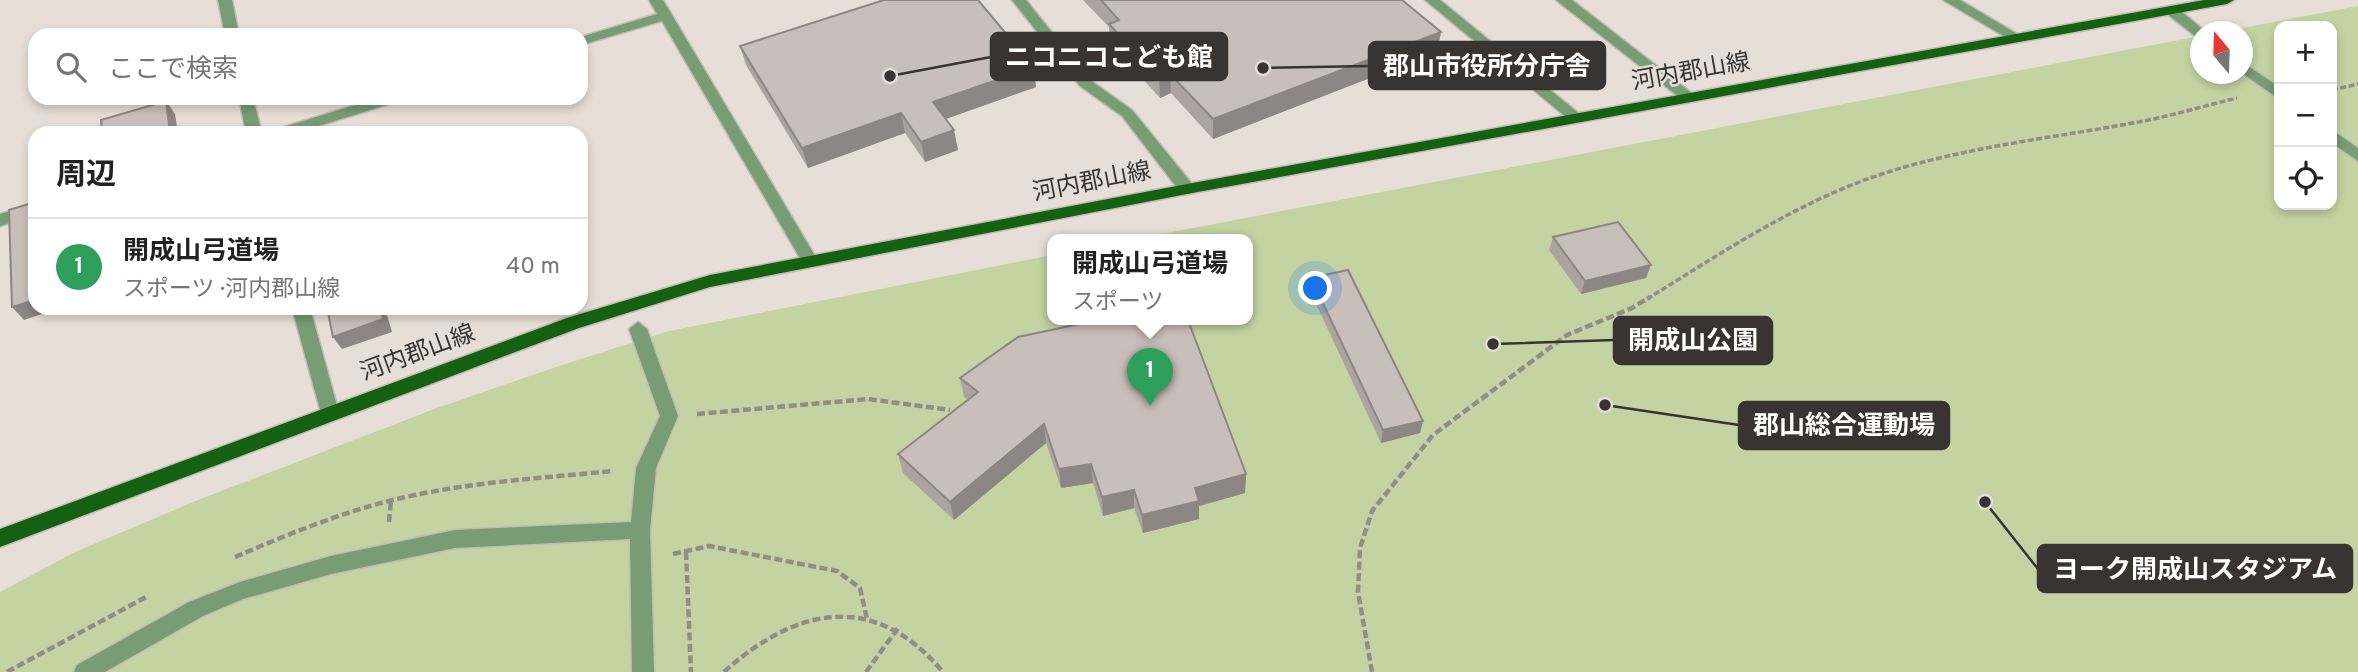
<!DOCTYPE html>
<html lang="ja">
<meta charset="utf-8">
<style>
body{margin:0;font-family:Overpass,"Noto Sans JP",sans-serif;background:#f6f6f6;color:#222}
.controls{position:absolute;right:21px;top:21px;display:grid;overflow:hidden;border-radius:14px;box-shadow:0 4px 10px #0003}
.controls button{width:63px;height:63px;display:grid;place-items:center;padding:0;border:0;border-bottom:2px solid #e0e0e0;background:#fff;color:#222;font:35px sans-serif}
.compass{position:absolute;left:2190px;top:21px;width:63px;height:63px;border-radius:50%;background:#fff;box-shadow:0 4px 10px #0003;rotate:341deg}
.you{position:absolute;left:1316px;top:289px;width:24px;height:24px;margin:-18px;border:5px solid #fff;border-radius:50%;background:#1a73e8;box-shadow:0 0 0 10px #1a73e833}
.badge{display:grid;place-items:center;width:46px;height:46px;border-radius:50%;background:#111827;color:#fff;font-size:23px;font-weight:700}
.pin{position:absolute;translate:-50% -58px;filter:drop-shadow(0 2px 4px #0008)}
.pin::after{content:'';position:absolute;top:37px;width:24px;height:21px;background:inherit;clip-path:polygon(0 0,100% 0,50% 100%)}
.popup{position:absolute;left:1047px;top:234px;width:206px;height:91px;box-sizing:border-box;display:grid;place-content:center;border-radius:14px;background:#fff;filter:drop-shadow(0 2px 5px #0005);font-size:23px;white-space:nowrap;color:#767676}
.popup b{font-size:26px;color:#222}
.popup::after{content:'';position:absolute;left:50%;top:100%;margin-left:-14px;border:14px solid transparent;border-top-color:#fff}
.list{margin:0;padding:0;list-style:none}
h2{display:flex;justify-content:space-between;align-items:center;height:91px;margin:0;padding:0 28px;font-size:30px}
h2 small{font-size:23px;font-weight:400;color:#767676}
.list li{display:grid;grid-template-columns:46px 1fr auto;gap:21px;align-items:center;box-sizing:border-box;height:98px;padding:0 28px;border-top:2px solid #e0e0e0}
.list b{display:block;font-size:26px;white-space:nowrap}
.list p{margin:0;font-size:23px;white-space:nowrap;color:#767676}
.list em{font-size:23px;font-style:normal;color:#767676}
.icon{flex:none;width:38px;height:38px;fill:none;stroke:currentColor;stroke-width:2;stroke-linecap:round;stroke-linejoin:round}
.map{position:relative;flex:none;width:2358px;height:672px;overflow:hidden}
.search{position:absolute;background:#fff;box-shadow:0 4px 10px #0003;left:28px;top:28px;width:560px;height:77px;display:flex;align-items:center;gap:18px;box-sizing:border-box;padding:0 24px;border-radius:21px;color:#767676;font-size:26px}
.panel{position:absolute;background:#fff;box-shadow:0 4px 10px #0003;left:28px;top:126px;width:560px;height:189px;border-radius:21px}
.map>svg:first-child{display:block}
.green{fill:#c3d4a2;fill-rule:evenodd}
.lines{fill:none;stroke-linecap:round;stroke-linejoin:round}
.minor-casing{stroke:#c3bcb6;stroke-width:3}
.major-casing{stroke:#c3bcb6;stroke-width:3}
.path-far1{stroke:#938d88;stroke-width:3.5;stroke-dasharray:6 2.5;stroke-linecap:butt}
.path{stroke:#938d88;stroke-width:4.5;stroke-dasharray:8 3.5;stroke-linecap:butt}
.minor{fill:#789c74;fill-rule:evenodd}
.major{fill:#146111;fill-rule:evenodd}
.wall{fill:#ada4a0}
.shaded-wall{fill:#8d8682}
.building{fill:#c9bfba;stroke:#8d8682;stroke-width:2}
.labels{text-anchor:middle;dominant-baseline:central;stroke-width:5;stroke-linejoin:round;paint-order:stroke}
.street-label{font-size:24px;fill:#383432;stroke:#e6ded7}
.leader{fill:none;stroke:#383432;stroke-width:2.5}
.callout-dot{fill:#383432;stroke:#e6ded7;stroke-width:2.5}
.callout{fill:#383432;stroke:#383432;stroke-width:2.5}
.callout-label{font-size:26px;text-anchor:middle;font-weight:bold;fill:#fff}
</style>
<div class="map">
<svg width="2358" height="672" viewBox="0 0 2358 672">
<rect width="100%" height="100%" fill="#e6ded7"/>
<path class="green" d="M 2358,6 L 2358,672 L 0,672 L 0,592 L 75,552 L 198,500 L 437,408 L 559,366 L 669,331 L 1052,255 L 1052,320 L 1248,320 L 1248,240 L 1130,240 L 2200,36 L 2200,74 L 2242,74 L 2242,32 L 2226,31 ZM 2279,26 L 2332,26 L 2332,205 L 2279,205 Z"/>
<g class="lines">
<g class="minor-casing">
<path id="minor" d="M 218,0 L 232,0 L 239,35 L 225,35 Z
M 649,0 L 663,0 L 818,261 L 816,265 L 804,265 L 662,21 L 581,45 L 581,37 L 657,14 Z
M 1012,0 L 1026,0 L 1090,80 L 1132,110 L 1193,185 L 1195,189 L 1193,193 L 1181,193 L 1122,116 L 1080,86 Z
M 1425,0 L 1440,0 L 1582,116 L 1584,119 L 1582,122 L 1572,122 Z
M 1556,0 L 1572,0 L 1694,95 L 1694,101 L 1684,101 Z
M 1943,0 L 1960,0 L 2024,38 L 2022,41 L 2012,41 Z
M 2171,6 L 2176,7 L 2206,32 L 2200,32 L 2200,37 L 2195,36 L 2166,13 L 2164,10 Z
M 2242,62 L 2279,87 L 2279,99 L 2242,73 Z
M 239,98 L 253,98 L 262,133 L 246,133 Z
M 378,98 L 401,98 L 399,101 L 296,133 L 271,133 L 274,130 Z
M 2332,130 L 2358,148 L 2358,161 L 2332,143 Z
M 35,203 L 35,215 L 0,226 L 0,214 Z
M 292,308 L 310,308 L 339,413 L 337,418 L 323,418 L 321,413 Z
M 638,322 L 647,329 L 678,416 L 656,468 L 650,530 L 654,672 L 632,672 L 630,539 L 455,548 L 331,574 L 243,599 L 203,616 L 105,672 L 74,672 L 77,665 L 189,602 L 240,582 L 331,556 L 455,530 L 631,522 L 636,468 L 660,416 L 629,329 Z"/>
</g>
<g class="major-casing">
<path id="major" d="M 2204,0 L 2234,0 L 2227,4 L 1187,194 L 710,287 L 579,328 L 0,547 L 0,529 L 567,318 L 710,275 L 1187,184 Z"/>
</g>
<path class="path-far1" d="M 2332,90 L 2358,84
M 1647,299 C 1723,252 1802,199 1888,172 C 1968,147 2051,138 2133,123 C 2168,117 2203,106 2237,98"/>
<path class="path" d="M 697,414 L 868,399 L 950,410
M 389,522 L 391,501
M 686,552 L 691,672
M 673,554 L 709,546 L 837,571 L 860,588 L 867,619
M 235,557 C 289,534 344,511 401,498 C 471,482 542,478 613,471
M 7,672 L 148,596
M 724,672 C 797,606 875,591 943,672
M 866,672 L 898,628
M 1372,672 L 1358,592 L 1360,548 L 1372,511 L 1433,435 L 1567,335 L 1632,308 L 1650,297"/>
<use href="#minor" class="minor"/>
<use href="#major" class="major"/>
</g>
<path class="wall" d="M 1083,0 L 1402,0 L 1441,32 L 1437,52 L 1213,139 L 1171,93 L 1160,98 L 1110,43 L 1109,27 Z
M 740,46 L 1036,87 L 946,119 L 958,150 L 925,162 L 905,133 L 808,168 L 746,65 Z
M 1553,237 L 1646,278 L 1581,294 L 1549,250 Z
M 1311,278 L 1423,421 L 1420,433 L 1381,443 L 1310,291 Z
M 960,378 L 1246,474 L 1245,493 L 1199,506 L 1199,519 L 1143,533 L 1134,508 L 1103,516 L 1093,483 L 1061,488 L 1046,443 L 954,520 L 903,473 L 898,454 L 968,400 L 964,397 Z"/>
<path class="shaded-wall" d="M 1441,32 L 1437,52 L 1213,139 L 1213,119 Z
M 1034,67 L 1036,87 L 937,122 L 933,102 Z
M 1170,74 L 1171,93 L 1160,98 L 1159,78 Z
M 166,101 L 175,114 L 178,133 L 170,133 Z
M 901,113 L 905,133 L 808,168 L 802,148 Z
M 954,130 L 958,150 L 925,162 L 921,142 Z
M 1651,265 L 1646,278 L 1581,294 L 1585,281 Z
M 35,300 L 35,308 L 60,308 L 24,320 L 12,307 Z
M 380,308 L 385,308 L 392,332 L 342,349 L 333,337 Z
M 1423,421 L 1420,433 L 1381,443 L 1383,430 Z
M 1044,424 L 1046,443 L 954,520 L 950,502 Z
M 1091,464 L 1093,483 L 1061,488 L 1059,469 Z
M 1246,474 L 1245,493 L 1199,506 L 1199,519 L 1143,533 L 1142,515 L 1195,488 Z
M 1134,490 L 1134,508 L 1103,516 L 1102,497 Z"/>
<path class="building" d="M 884,0 L 978,0 L 1034,67 L 933,102 L 954,130 L 921,142 L 901,113 L 802,148 L 740,46 Z
M 1101,0 L 1402,0 L 1441,32 L 1213,119 L 1170,74 L 1159,78 L 1109,24 L 1119,20 Z
M 166,101 L 170,133 L 102,133 L 101,120 Z
M 35,202 L 35,300 L 12,307 L 9,210 Z
M 1618,222 L 1651,265 L 1585,281 L 1553,237 Z
M 1348,270 L 1423,421 L 1383,430 L 1311,278 Z
M 327,308 L 380,308 L 383,319 L 333,337 Z
M 1098,320 L 1188,320 L 1246,474 L 1195,488 L 1199,501 L 1142,515 L 1134,490 L 1102,497 L 1091,464 L 1059,469 L 1044,424 L 950,502 L 898,454 L 978,392 L 960,378 L 1018,337 Z"/>
<g class="labels">
<g class="street-label">
<text transform="translate(1691 73) rotate(-10)">河内郡山線</text>
<text transform="translate(1092 183) rotate(-11)">河内郡山線</text>
<text transform="translate(418 354) rotate(-20)">河内郡山線</text>
</g>
</g>
<path class="leader" d="M890 76L991 57M1263 68L1369 66M1493 344L1614 340M1605 405L1739 425M1985 502L2038 569"/>
<g class="callout-dot">
<circle cx="890" cy="76" r="7"/>
<circle cx="1263" cy="68" r="7"/>
<circle cx="1493" cy="344" r="7"/>
<circle cx="1605" cy="405" r="7"/>
<circle cx="1985" cy="502" r="7"/>
</g>
<g class="callout">
<rect x="991" y="33" width="236" height="47" rx="7"/>
<rect x="1369" y="42" width="236" height="47" rx="7"/>
<rect x="1614" y="317" width="158" height="47" rx="7"/>
<rect x="1739" y="402" width="210" height="47" rx="7"/>
<rect x="2038" y="545" width="314" height="47" rx="7"/>
</g>
<g class="callout-label">
<text x="1109" y="66">ニコニコこども館</text>
<text x="1487" y="75">郡山市役所分庁舎</text>
<text x="1693" y="349">開成山公園</text>
<text x="1844" y="434">郡山総合運動場</text>
<text x="2195" y="578">ヨーク開成山スタジアム</text>
</g>
</svg>
<div class="controls">
<button>+</button>
<button>−</button>
<button><svg class="icon" aria-label="locate" viewBox="0 0 24 24"><circle cx="12" cy="12" r="6"/><path d="M12 2v4M12 18v4M2 12h4M18 12h4"/></svg></button>
</div>
<svg class="compass" viewBox="-18 -18 36 36"><path d="M0-13l5 13h-10z" fill="#e53935"/><path d="M0 13l5-13h-10z" fill="#767676"/></svg>
<div class="you"></div>
<div class="pin badge" style="left:1150px;top:406px;background:#2e9e5b">1</div>
<div class="popup"><b>開成山弓道場</b>スポーツ</div>
<div class="search"><svg class="icon" aria-label="search" viewBox="0 0 24 24"><circle cx="10" cy="10" r="6"/><path d="M15 15l6 6"/></svg>ここで検索</div>
<section class="panel">
<h2>周辺<small></small></h2>
<ul class="list">
<li><span class="badge" style="background:#2e9e5b">1</span><div><b>開成山弓道場</b><p>スポーツ · 河内郡山線</p></div><em>40 m</em></li>
</ul>
</section>
</div>
